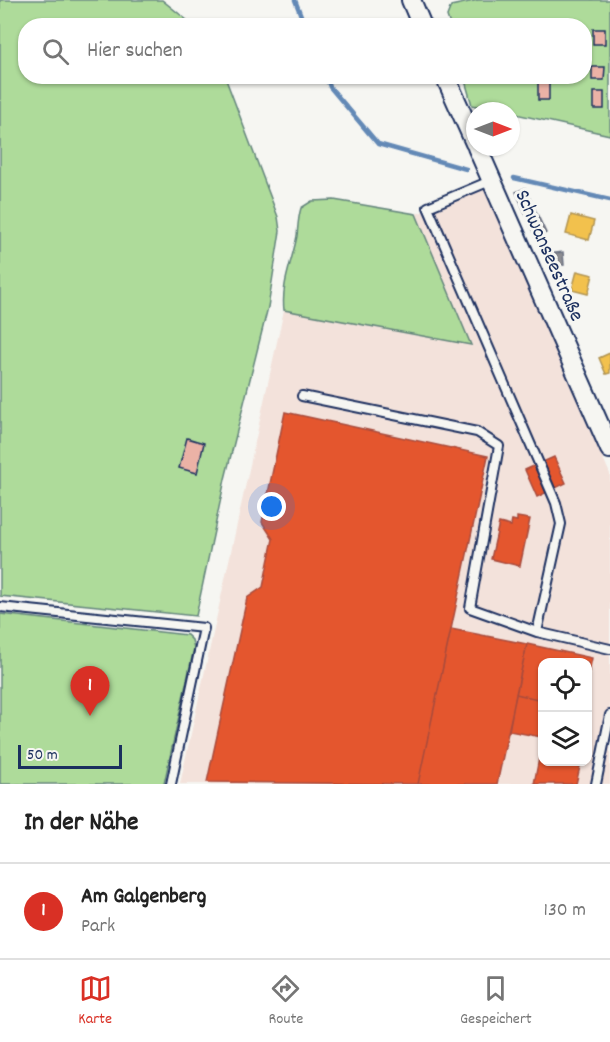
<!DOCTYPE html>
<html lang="de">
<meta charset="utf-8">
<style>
body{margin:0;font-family:Dekko,sans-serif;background:#f2f2f2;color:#222}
.controls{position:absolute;right:18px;bottom:18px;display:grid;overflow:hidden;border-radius:12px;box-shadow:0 2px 4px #0004}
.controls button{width:54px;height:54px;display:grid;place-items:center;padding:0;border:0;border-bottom:2px solid #e0e0e0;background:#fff;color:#222;font:30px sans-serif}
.compass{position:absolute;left:466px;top:102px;width:54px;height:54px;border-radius:50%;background:#fff;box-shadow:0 2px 4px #0004;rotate:90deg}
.scale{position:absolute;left:18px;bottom:15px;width:104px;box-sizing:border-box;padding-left:6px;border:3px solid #1b2f5e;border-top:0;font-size:16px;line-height:21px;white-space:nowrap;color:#1b2f5e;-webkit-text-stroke:4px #f6f6f2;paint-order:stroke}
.you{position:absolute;left:272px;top:507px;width:21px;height:21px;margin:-15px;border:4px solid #fff;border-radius:50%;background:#1a73e8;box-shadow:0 0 0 9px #1a73e833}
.badge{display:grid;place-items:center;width:39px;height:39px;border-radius:50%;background:#d93025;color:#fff;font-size:20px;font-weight:700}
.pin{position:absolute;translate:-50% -50px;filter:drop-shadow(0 2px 3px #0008)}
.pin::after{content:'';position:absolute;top:32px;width:21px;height:18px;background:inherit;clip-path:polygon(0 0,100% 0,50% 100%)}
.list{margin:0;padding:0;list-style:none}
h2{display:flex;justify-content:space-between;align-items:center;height:78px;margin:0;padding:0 24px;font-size:26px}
h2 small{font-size:20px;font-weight:400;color:#767676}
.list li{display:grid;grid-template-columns:39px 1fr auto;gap:18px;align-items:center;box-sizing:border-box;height:96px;padding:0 24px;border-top:2px solid #e0e0e0}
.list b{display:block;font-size:22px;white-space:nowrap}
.list p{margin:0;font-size:20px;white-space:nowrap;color:#767676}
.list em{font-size:20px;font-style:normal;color:#767676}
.icon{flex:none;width:33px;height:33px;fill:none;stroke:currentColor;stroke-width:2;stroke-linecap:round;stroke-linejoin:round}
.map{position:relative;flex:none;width:610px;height:784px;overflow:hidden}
.search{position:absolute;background:#fff;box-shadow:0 2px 4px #0004;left:18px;right:18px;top:18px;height:66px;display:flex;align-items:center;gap:15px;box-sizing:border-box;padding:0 21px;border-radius:24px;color:#767676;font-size:22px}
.sheet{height:174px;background:#fff}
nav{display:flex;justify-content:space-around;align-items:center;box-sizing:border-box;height:84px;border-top:2px solid #e0e0e0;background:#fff;font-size:16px;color:#767676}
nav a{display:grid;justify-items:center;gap:3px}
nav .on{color:#d93025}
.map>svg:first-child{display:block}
.built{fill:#f3e2db;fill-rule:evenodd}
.green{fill:#aedb9a;stroke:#64857c;stroke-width:1.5}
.homes{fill:#f2c14e;stroke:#b29553;stroke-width:1.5}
.shops{fill:#e4572e;stroke:#a84b3c;stroke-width:1.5}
.industry{fill:#8d8d92;stroke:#6b7182;stroke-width:1.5}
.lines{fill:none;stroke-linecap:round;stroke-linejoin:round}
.stream{stroke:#6489b6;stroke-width:4.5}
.building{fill:#ebb2a6;stroke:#1b2f5e;stroke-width:1.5}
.service-casing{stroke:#1b2f5e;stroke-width:12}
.tertiary-casing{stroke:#1b2f5e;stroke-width:22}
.service{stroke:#f6f6f2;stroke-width:8}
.tertiary{stroke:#f6f6f2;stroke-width:18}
.labels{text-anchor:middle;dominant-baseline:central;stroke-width:6;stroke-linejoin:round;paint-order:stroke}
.street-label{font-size:21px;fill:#1b2f5e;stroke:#f6f6f2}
</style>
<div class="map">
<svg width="610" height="784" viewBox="0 0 610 784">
<rect width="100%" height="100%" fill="#f6f6f2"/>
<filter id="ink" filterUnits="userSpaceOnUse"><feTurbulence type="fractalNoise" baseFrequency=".0167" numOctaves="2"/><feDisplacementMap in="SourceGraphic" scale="12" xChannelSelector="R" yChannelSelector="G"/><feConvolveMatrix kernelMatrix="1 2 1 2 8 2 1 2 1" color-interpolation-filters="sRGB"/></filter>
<g filter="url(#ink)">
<path class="built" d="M 485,187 L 610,474 L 610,784 L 180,784 L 284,310 L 471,345 L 416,214 ZM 542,662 L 588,662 L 588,762 L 542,762 Z"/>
<path class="green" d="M 0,0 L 162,0 L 193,25 L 26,26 L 26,76 L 225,77 L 278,217 L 280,231 L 268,307 L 225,479 L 196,616 L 0,596 Z
M 478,0 L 610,0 L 610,135 L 511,113 L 511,111 L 500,111 L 472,105 L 464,77 L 584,76 L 584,26 L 450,25 L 447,16 L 451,6 Z
M 334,200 L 416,214 L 471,345 L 284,310 C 281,284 292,262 297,236 C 298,227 298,218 301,208 L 312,201 Z
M 0,614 L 187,635 L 192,640 L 194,648 L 164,784 L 0,784 Z"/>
<path class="homes" d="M 571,215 L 594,221 L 589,240 L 566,234 Z
M 577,271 L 593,275 L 588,294 L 572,290 Z
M 610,353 L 610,373 L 606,374 L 599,358 Z"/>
<path class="shops" d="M 285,412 L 488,456 L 418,784 L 207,782 L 247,598 L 263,587 L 273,539 L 262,522 Z
M 554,457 L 566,483 L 537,497 L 525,470 Z
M 517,517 L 530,519 L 520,566 L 491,559 L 499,523 L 511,526 L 512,520 L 517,521 Z
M 451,629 L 527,644 L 497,784 L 418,784 Z
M 527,644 L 592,658 L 588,677 L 588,662 L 542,662 L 542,700 L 516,694 Z
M 516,694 L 542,700 L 542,737 L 509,731 Z
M 542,743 L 542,762 L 581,762 L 576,784 L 534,784 Z"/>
<path class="industry" d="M 525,188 L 546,233 L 536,238 L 516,192 Z
M 563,252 L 564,265 L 549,266 L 548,254 Z"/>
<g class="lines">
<path class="stream" d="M 295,0 L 305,26
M 326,76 L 330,87 L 378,144 L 466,169
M 514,178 L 610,200"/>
</g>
<path class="building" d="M 593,29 L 605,29 L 605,44 L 593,44 Z
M 592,67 L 605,67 L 604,80 L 592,80 Z
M 538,82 L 549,82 L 549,100 L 538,100 Z
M 594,92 L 604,92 L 604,109 L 594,109 Z
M 187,438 L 204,443 L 197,473 L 179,468 Z"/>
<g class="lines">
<g class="service-casing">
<path id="service" d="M 302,396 L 477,432 L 499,446 L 470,608 L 537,632 L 561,524 L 556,503 L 428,207 L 490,181
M 0,607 L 204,628 L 171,784
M 537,632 L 610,649
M 596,784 L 610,715"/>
</g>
<g class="tertiary-casing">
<path id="tertiary" d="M 411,0 L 422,26
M 445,76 L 475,143
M 477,147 L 610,449"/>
</g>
<use href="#service" class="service"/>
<use href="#tertiary" class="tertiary"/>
</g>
</g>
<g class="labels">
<g class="street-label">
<text transform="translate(548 256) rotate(66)">Schwanseestraße</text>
</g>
</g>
</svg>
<div class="controls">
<button><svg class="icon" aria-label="locate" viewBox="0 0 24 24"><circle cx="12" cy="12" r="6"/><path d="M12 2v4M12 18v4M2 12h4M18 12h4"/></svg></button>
<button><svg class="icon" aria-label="layers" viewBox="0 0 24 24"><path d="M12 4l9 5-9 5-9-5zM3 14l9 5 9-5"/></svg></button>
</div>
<svg class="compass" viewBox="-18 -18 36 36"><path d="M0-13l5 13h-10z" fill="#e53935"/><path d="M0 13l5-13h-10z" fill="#767676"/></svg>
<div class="scale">50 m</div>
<div class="you"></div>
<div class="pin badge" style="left:90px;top:716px">1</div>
<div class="search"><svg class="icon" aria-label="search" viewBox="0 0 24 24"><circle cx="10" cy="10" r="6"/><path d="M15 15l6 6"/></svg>Hier suchen</div>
</div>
<section class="sheet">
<h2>In der Nähe<small></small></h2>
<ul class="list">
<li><span class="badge">1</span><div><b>Am Galgenberg</b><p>Park</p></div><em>130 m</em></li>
</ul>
</section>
<nav>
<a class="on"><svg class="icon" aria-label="map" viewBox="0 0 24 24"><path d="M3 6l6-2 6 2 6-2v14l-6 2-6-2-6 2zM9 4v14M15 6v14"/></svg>Karte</a>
<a><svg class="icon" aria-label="directions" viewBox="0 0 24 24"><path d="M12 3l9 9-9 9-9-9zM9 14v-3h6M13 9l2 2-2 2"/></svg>Route</a>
<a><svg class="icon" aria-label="saved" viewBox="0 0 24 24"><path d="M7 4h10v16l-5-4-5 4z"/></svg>Gespeichert</a>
</nav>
